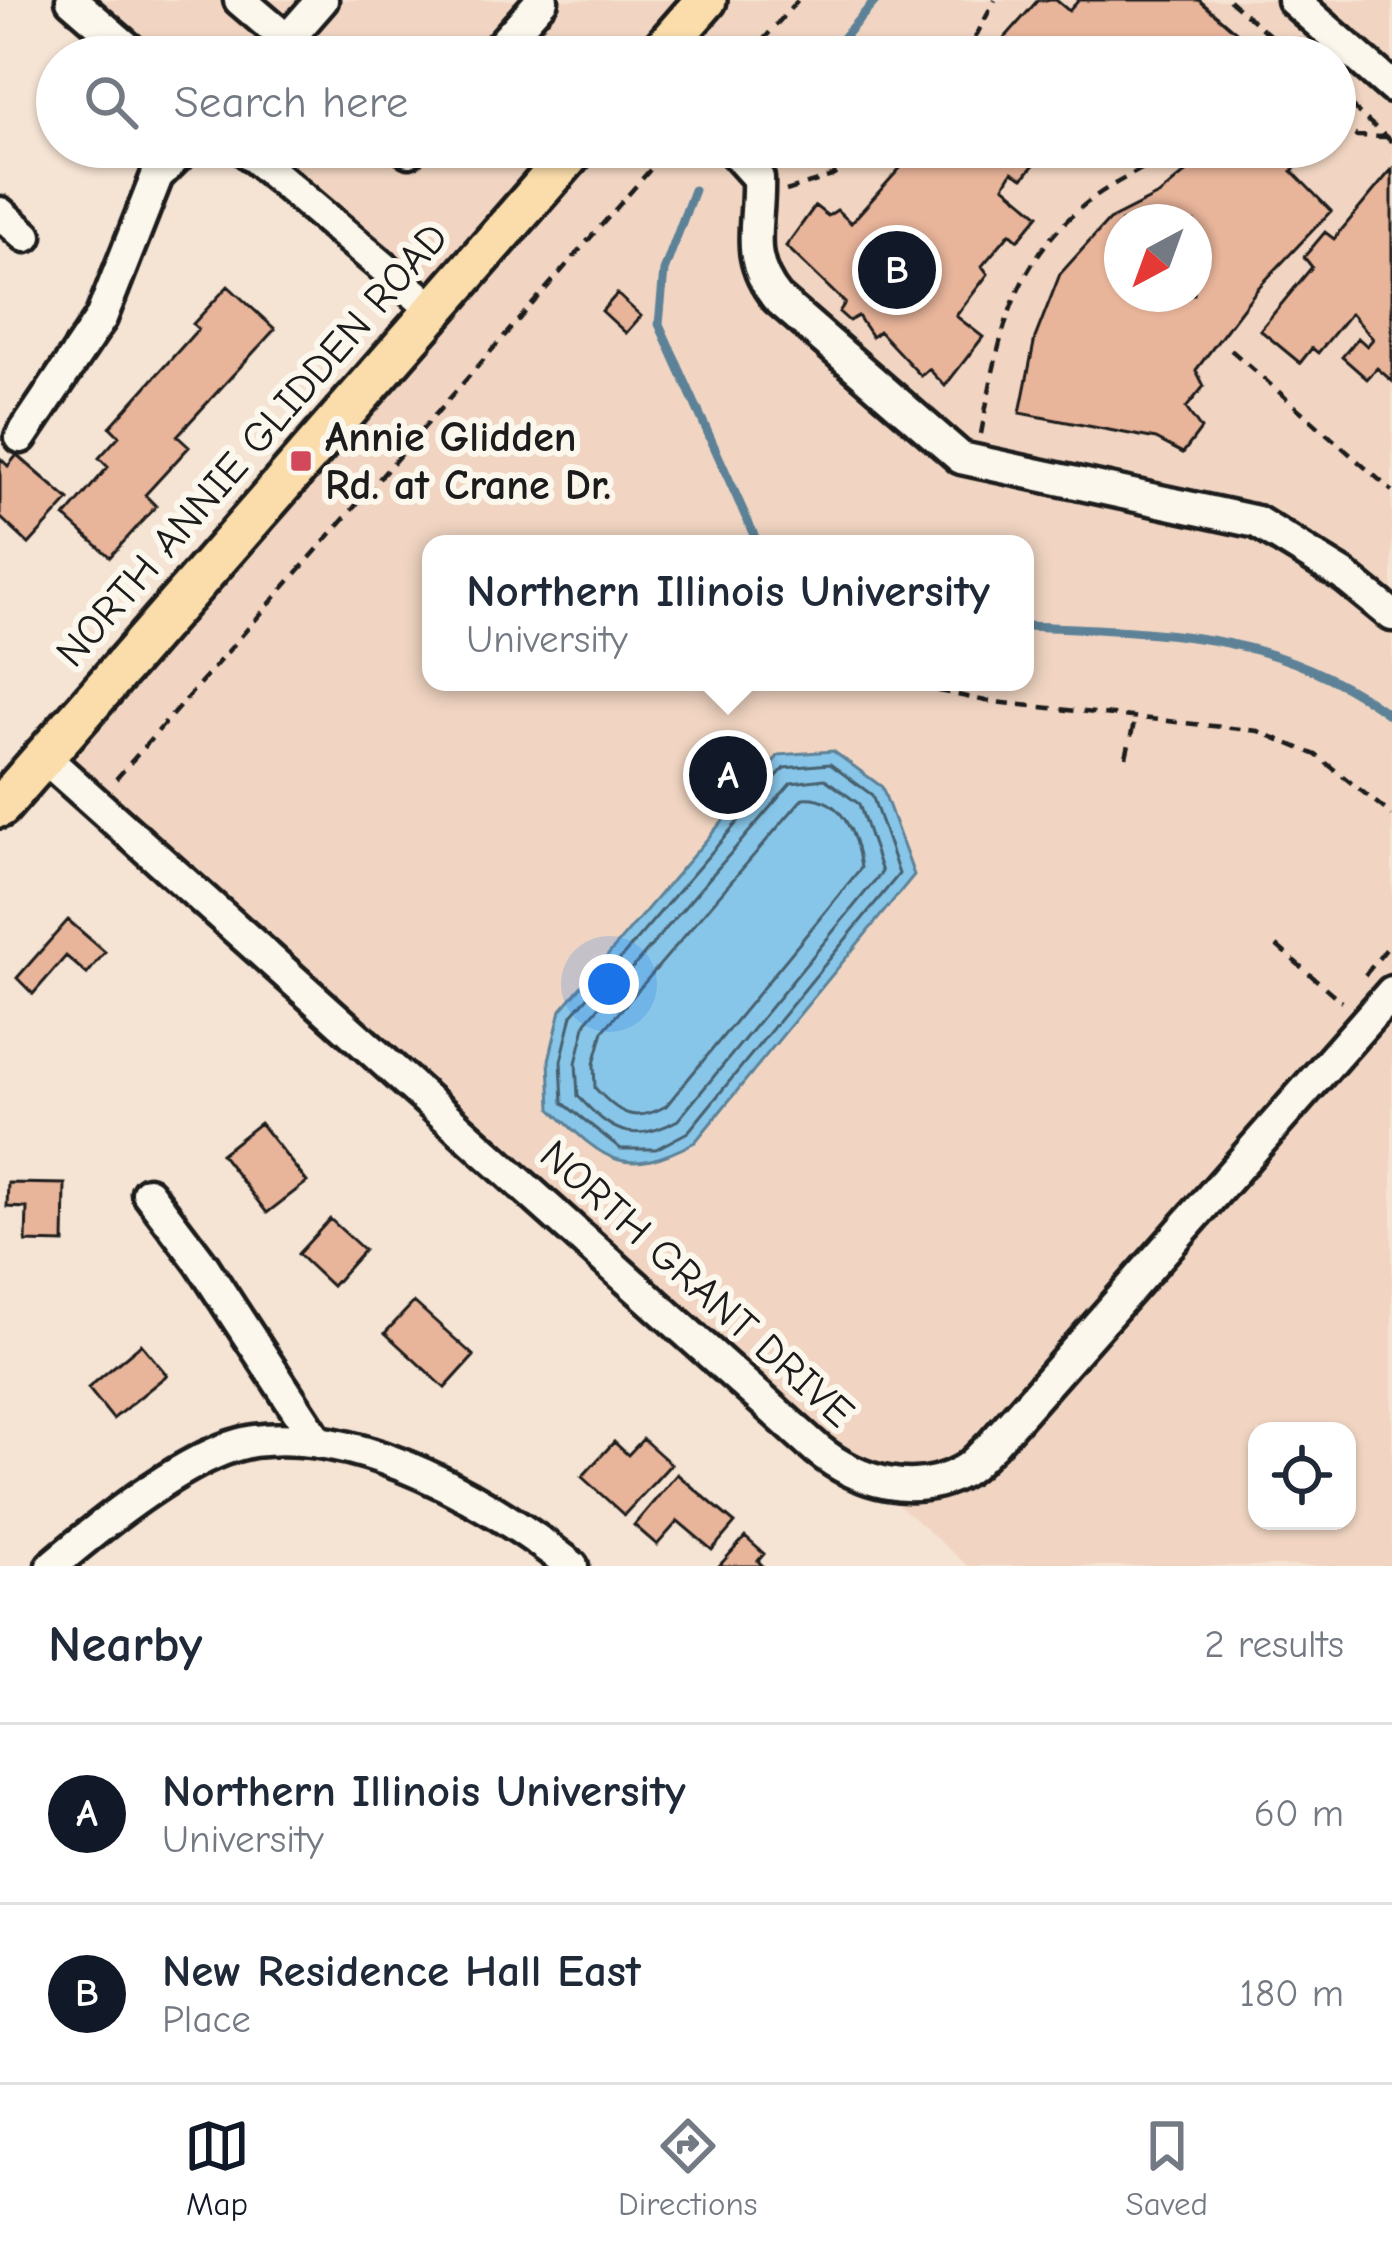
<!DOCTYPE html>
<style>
body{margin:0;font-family:"Comic Neue",sans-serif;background:#f6f6f7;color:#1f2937}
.controls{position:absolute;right:36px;bottom:36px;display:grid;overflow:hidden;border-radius:24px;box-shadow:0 3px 9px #0004}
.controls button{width:108px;height:108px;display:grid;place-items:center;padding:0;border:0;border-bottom:3px solid #e0e1e3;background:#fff;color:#1f2937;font:60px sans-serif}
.compass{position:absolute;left:1104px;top:204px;width:108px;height:108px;border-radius:50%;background:#fff;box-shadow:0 3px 9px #0004;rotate:221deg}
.you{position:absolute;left:609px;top:984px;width:42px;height:42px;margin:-30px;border:9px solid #fff;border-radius:50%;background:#1a73e8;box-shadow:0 0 0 18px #1a73e833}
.badge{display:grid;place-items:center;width:78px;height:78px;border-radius:50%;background:#111827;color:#fff;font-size:39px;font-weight:700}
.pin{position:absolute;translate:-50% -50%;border:6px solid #fff;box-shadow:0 3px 12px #0006}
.popup{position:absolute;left:422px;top:535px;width:612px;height:156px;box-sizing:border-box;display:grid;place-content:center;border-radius:24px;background:#fff;filter:drop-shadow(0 3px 9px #0005);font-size:39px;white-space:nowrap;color:#747a83}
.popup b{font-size:45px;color:#1f2937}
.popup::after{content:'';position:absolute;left:50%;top:100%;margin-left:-24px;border:24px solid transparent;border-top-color:#fff}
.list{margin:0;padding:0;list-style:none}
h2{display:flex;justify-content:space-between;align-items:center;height:156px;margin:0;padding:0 48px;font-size:51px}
h2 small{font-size:39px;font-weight:400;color:#747a83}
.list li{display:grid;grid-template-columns:78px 1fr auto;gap:36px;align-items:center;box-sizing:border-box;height:180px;padding:0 48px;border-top:3px solid #e0e1e3}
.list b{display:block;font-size:45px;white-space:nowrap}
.list p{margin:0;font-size:39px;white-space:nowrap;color:#747a83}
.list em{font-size:39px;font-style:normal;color:#747a83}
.icon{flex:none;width:66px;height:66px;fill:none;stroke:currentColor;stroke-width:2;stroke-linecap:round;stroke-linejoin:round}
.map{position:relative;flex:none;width:1392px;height:1566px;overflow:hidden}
.search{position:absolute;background:#fff;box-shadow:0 3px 9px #0004;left:36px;right:36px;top:36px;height:132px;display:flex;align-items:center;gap:30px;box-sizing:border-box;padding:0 42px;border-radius:66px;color:#747a83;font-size:45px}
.sheet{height:516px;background:#fff}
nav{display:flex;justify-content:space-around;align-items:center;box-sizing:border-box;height:168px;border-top:3px solid #e0e1e3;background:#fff;font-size:33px;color:#747a83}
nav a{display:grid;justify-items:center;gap:6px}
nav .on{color:#111827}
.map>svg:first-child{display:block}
.built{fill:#f1d5c2;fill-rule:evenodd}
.water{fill:#88c6e9;stroke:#5d8297;stroke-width:3}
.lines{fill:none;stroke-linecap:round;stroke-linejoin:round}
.shore{stroke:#47606e;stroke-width:3}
.stream{stroke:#5d8297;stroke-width:9}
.building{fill:#e8b49a;stroke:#1c1c1c;stroke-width:3;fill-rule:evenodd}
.minor-casing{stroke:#1c1c1c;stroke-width:39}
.major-casing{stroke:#1c1c1c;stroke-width:48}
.path{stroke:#1c1c1c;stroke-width:4.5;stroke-dasharray:12 9;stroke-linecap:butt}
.minor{stroke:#fbf7ec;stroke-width:30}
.major{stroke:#fbddab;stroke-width:39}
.poi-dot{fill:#d1495b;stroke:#fbf7ec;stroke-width:4.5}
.labels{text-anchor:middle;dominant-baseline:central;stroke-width:12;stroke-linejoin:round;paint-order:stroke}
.poi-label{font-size:42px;font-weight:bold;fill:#1c1c1c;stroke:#fbf7ec;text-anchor:start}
.street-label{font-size:42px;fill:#1c1c1c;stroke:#fbf7ec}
</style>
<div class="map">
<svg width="1392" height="1566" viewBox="0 0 1392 1566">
<rect width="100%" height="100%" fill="#f5e3d3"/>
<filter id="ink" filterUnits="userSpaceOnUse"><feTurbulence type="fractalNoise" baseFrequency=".00833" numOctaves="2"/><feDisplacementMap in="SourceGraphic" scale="24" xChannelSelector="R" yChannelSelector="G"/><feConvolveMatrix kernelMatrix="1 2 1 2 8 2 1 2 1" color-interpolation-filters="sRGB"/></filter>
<g filter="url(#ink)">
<path class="built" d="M 83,0 L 1392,0 L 1392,1566 L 968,1566 L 43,756 L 433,310 L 249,147 L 1335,147 L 1335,57 L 147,57 ZM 1122,222 L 1194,222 L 1194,294 L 1122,294 ZM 431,544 L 1025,544 L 1025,682 L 431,682 ZM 1257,1431 L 1347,1431 L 1347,1521 L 1257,1521 Z"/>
<path class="water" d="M 833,751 L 882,787 L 914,875 L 695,1142 C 623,1180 606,1161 551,1109 L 549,1060 L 561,1010 L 779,755 Z"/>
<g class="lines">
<path class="shore" d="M 830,764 L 872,795 L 899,874 L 688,1132 L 656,1149 L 621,1149 L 563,1103 L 561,1061 L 572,1015 L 784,768 Z
M 825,779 L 859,804 L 882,872 L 678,1120 C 633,1145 611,1132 578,1096 L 576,1063 L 586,1022 L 791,783 Z
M 803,798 C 842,795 857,836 861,868 L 666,1106 C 634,1124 620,1114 595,1088 L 594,1064 L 603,1031 Z"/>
<path class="stream" d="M 826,57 L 876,0
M 694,190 L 664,271 L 659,324 L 758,544
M 1025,626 C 1161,632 1278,630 1392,717"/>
</g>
<path class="building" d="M 1038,0 L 1056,0 L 1069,11 L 1079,0 L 1199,0 L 1249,43 L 1237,57 L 1174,57 L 1156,41 L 1143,57 L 988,57 Z
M 919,147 L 953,147 L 958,151 L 961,147 L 1043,147 L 1046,150 L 1023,178 L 1012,172 L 1004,186 L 1039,215 L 1018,240 L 1010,233 L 982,266 L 988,274 L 956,316 L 983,337 L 945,386 L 929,369 L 921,376 L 879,331 L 872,337 L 858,316 L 849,321 L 839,312 L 845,303 L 786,246 L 815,206 L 828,216 L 837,210 L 851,223 Z
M 1216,147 L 1269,151 L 1273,147 L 1314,147 L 1292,171 L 1331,211 L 1259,287 L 1196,370 L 1204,386 L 1186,408 L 1201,429 L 1183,453 L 1156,439 L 1020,413 L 1035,338 L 1060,274 L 1109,220 L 1160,194 ZM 1122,222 L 1194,222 L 1194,294 L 1122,294 Z
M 1392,169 L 1392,381 L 1377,368 L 1367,379 L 1342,357 L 1358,338 L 1367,346 L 1373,339 L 1351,313 L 1318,353 L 1312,348 L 1300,363 L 1260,330 L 1312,267 L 1304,257 L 1325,232 L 1334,239 Z
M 228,286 L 275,329 L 177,436 L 189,447 L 145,495 L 156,506 L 110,557 L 65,517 L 108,467 L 99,458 L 119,436 L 110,427 L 198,329 L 193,324 Z
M 617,294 L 641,316 L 626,333 L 602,311 Z
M 17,455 L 69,500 L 29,544 L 0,517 L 0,458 L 8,466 Z
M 68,920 L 105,952 L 87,974 L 66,956 L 33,994 L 17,978 Z
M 260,1123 L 307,1182 L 267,1213 L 221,1154 Z
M 8,1183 L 65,1184 L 64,1243 L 26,1242 L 27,1208 L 7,1207 Z
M 330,1219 L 364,1250 L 332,1286 L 298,1254 Z
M 414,1302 L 474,1356 L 445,1388 L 385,1333 Z
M 141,1344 L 167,1375 L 113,1419 L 88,1388 Z
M 643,1439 L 671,1464 L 624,1515 L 582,1477 L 614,1442 L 628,1455 Z
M 677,1474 L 735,1523 L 712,1550 L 678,1521 L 657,1545 L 634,1525 Z
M 745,1537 L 764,1554 L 758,1561 L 763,1566 L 719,1566 Z"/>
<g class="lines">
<g class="minor-casing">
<path id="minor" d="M 72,0 L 138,57
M 240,0 L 287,40 L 322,0
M 1293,0 L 1392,87
M 491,57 L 542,0
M 242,147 L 434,310
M 404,147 L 409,151 L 412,147
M 730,147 L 758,178 C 760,226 743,256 777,298 L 961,458 L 1257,522 L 1343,575 L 1392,615
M 0,213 L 26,236
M 21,437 L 101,318 L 157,176 L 186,147
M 43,756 L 817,1449 C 857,1482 915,1499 963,1471 C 974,1465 983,1453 992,1445 L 1392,992
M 148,1193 L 201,1263 L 318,1442
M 52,1566 C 99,1526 192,1450 254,1441 C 363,1427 490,1502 572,1566"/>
</g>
<g class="major-casing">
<path id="major" d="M 656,57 L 706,0
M 0,807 L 577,147"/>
</g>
<path class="path" d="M 1229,0 L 1295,57
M 1274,39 L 1278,57
M 748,57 L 798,0
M 965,57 L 995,0
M 1335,92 L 1392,142
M 1335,127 L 1357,136 L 1386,137
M 786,191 L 832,176 L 878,147
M 1231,350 L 1392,491
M 981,434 C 999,338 1010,261 1093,198 C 1118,179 1149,169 1171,147
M 896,682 L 986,701 L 1258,731 L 1316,755 L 1392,815
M 1126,757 L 1135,719
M 116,779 L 670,147
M 1277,946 L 1342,1002
M 1365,975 L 1392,942"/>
<use href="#minor" class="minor"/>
<use href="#major" class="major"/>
</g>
</g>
<rect class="poi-dot" x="289" y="449" width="24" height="24" rx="6"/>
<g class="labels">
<g class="poi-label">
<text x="325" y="437">Annie Glidden<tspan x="325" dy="48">Rd. at Crane Dr.</tspan></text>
</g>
<g class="street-label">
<text transform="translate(252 445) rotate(-49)">NORTH ANNIE GLIDDEN ROAD</text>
<text transform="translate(697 1284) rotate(42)">NORTH GRANT DRIVE</text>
</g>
</g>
</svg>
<div class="controls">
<button><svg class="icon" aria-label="locate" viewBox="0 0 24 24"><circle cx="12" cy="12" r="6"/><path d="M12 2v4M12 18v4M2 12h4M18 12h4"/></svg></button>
</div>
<svg class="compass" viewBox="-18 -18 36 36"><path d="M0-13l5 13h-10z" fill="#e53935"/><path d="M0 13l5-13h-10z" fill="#747a83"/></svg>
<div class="you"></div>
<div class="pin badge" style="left:728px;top:775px">A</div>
<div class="popup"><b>Northern Illinois University</b>University</div>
<div class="pin badge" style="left:897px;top:270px">B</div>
<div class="search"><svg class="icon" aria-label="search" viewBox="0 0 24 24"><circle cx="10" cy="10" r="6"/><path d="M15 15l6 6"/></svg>Search here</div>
</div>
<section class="sheet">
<h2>Nearby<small>2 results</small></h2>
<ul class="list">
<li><span class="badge">A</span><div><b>Northern Illinois University</b><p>University</p></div><em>60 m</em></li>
<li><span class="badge">B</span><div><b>New Residence Hall East</b><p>Place</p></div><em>180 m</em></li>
</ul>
</section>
<nav>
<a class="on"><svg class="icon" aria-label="map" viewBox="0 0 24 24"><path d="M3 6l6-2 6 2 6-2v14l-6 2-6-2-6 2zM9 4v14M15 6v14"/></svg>Map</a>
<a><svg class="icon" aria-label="directions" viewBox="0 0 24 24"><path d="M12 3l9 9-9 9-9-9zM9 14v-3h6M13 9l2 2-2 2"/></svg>Directions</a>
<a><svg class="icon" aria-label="saved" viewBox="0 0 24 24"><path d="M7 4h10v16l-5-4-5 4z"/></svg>Saved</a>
</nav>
